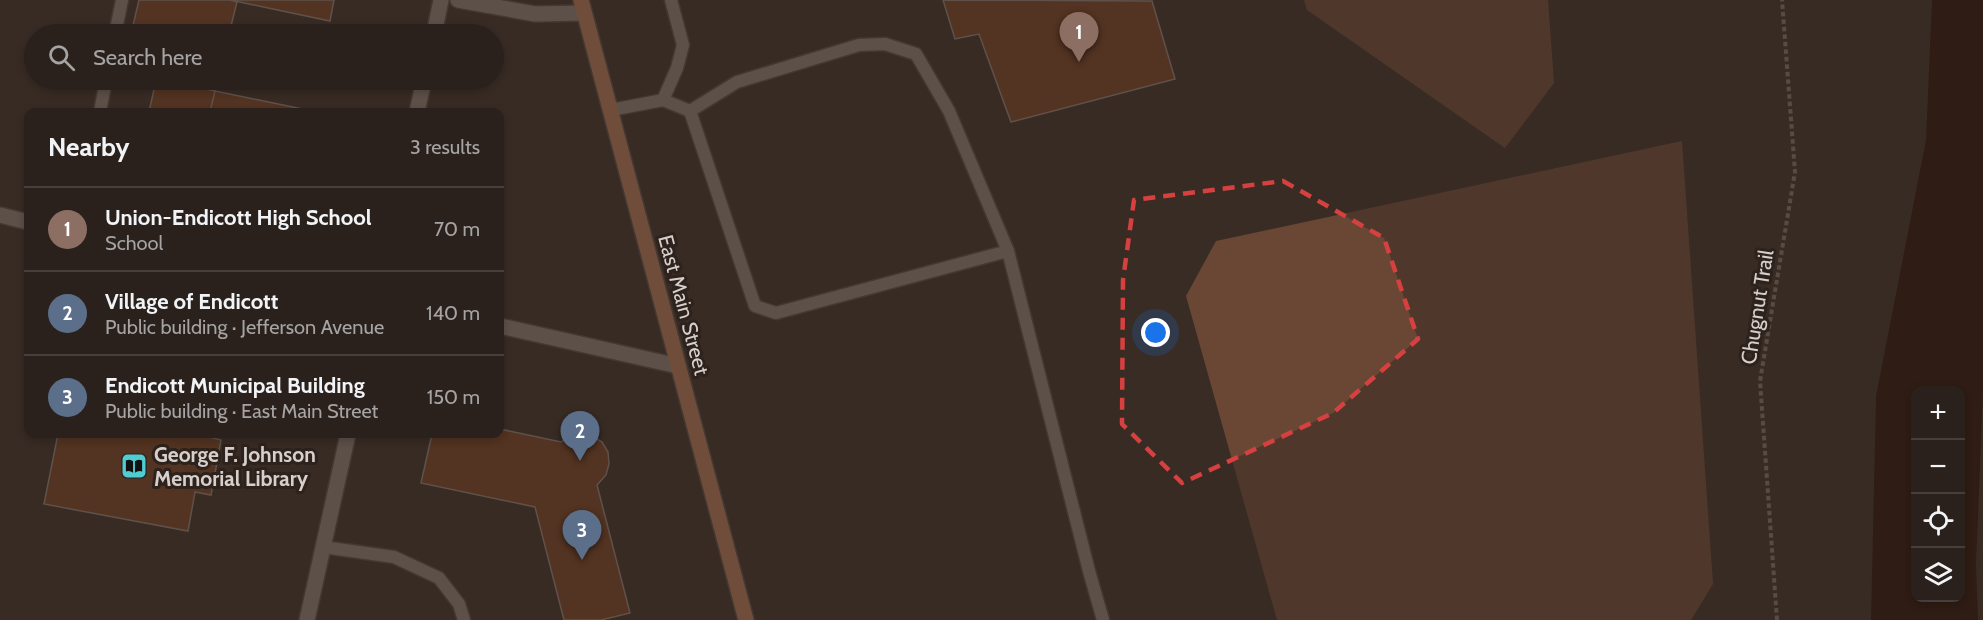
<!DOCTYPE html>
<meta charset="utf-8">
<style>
body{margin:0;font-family:Cabin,sans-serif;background:#322925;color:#f1f3f6}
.controls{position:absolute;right:18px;bottom:18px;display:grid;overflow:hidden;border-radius:12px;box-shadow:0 3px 9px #0003}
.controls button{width:54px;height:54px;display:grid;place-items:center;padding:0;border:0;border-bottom:2px solid #463e3b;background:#2a211c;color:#f1f3f6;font:30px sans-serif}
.you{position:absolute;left:1156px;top:333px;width:21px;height:21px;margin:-15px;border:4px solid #fff;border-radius:50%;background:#1a73e8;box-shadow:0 0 0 9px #1a73e833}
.badge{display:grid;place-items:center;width:39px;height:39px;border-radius:50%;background:#51ccd1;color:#fff;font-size:20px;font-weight:700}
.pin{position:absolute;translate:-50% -50px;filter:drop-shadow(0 2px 3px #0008)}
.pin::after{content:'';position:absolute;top:32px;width:21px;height:18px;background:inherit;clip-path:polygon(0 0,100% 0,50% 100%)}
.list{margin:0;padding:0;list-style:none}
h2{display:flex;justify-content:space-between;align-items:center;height:78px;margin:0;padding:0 24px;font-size:26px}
h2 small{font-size:20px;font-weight:400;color:#a5a3a3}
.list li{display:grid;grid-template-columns:39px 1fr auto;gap:18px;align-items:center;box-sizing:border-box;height:84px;padding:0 24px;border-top:2px solid #463e3b}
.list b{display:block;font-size:22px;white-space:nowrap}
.list p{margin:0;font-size:20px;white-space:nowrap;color:#a5a3a3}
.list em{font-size:20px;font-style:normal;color:#a5a3a3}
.icon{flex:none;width:33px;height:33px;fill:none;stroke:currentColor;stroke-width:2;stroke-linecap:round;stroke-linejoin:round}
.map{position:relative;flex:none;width:1983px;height:620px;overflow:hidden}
.search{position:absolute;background:#2a211c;box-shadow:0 3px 9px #0003;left:24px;top:24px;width:480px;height:66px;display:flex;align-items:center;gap:15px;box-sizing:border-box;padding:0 21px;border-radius:33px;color:#a5a3a3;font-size:22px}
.panel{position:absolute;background:#2a211c;box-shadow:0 3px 9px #0003;left:24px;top:108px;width:480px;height:330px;border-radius:12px}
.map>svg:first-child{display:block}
.green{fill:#6a4734}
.water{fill:#250a00;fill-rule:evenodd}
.building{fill:#743d1e;stroke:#8e7f78;stroke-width:1.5}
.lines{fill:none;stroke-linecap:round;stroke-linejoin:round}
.lane-casing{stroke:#534843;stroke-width:15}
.street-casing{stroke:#534843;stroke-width:18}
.primary-casing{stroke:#534843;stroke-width:18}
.path{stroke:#7d736d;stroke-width:4;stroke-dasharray:4.5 3;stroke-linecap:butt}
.lane{stroke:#8b7d76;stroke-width:12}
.street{stroke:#8b7d76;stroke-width:15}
.primary{stroke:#b27756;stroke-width:15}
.marked{fill:none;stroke:#d64140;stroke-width:4.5;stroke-dasharray:12 8;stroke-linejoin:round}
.labels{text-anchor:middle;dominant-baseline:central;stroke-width:6;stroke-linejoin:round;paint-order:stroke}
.street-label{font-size:21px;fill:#d7cfcb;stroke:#2d221c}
.poi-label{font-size:21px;font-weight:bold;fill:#d7cfcb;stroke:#2d221c;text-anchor:start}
</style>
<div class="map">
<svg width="1983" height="620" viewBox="0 0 1983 620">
<rect width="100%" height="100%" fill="#382c25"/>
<path class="green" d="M 1304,0 L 1548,0 L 1554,83 L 1505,148 L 1307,10 Z
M 1682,141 L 1713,584 L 1691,620 L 1277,620 L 1186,296 L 1216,241 Z"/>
<path class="water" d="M 1932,0 L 1983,0 L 1983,390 L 1976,565 L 1978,620 L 1871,620 L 1876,396 L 1926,140 ZM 1916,390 L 1960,390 L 1960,598 L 1916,598 Z"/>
<path class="building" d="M 139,0 L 230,0 L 237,2 L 229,34 L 131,34 Z
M 230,0 L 334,0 L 330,21 Z
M 943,0 L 1152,1 L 1175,79 L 1011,122 L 979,34 L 955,39 Z
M 156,80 L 168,80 L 215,91 L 210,112 L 149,112 Z
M 168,80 L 218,80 L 215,91 Z
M 215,91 L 317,112 L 210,112 Z
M 500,429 L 561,442 L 569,436 L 580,434 L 592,436 L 602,442 L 608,452 L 609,464 L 606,475 L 597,485 L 630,613 L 601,620 L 564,620 L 535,507 L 421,483 L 432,434 L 500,434 Z
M 58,434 L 210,434 L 209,437 L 221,440 L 211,495 L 195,492 L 188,531 L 44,504 Z"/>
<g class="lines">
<g class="lane-casing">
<path id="lane" d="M 115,34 L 122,0
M 663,100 L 677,68 L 683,45 L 671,0
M 611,110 L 663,100 L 690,111 L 755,306 L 776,313 L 1008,251
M 690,111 L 737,82 L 859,45 L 885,44 L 916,54 L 949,111 L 1008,251 L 1089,571 L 1103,620
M 100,112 L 106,80
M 323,547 L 394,557 L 439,578 L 459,604 L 464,620"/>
</g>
<g class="street-casing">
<path id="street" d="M 458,0 L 535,14 L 584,13
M 434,34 L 441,0
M 417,112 L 424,80
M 0,215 L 28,222
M 500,326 L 678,366
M 307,620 L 348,434"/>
</g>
<g class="primary-casing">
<path id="primary" d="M 581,0 L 746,620"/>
</g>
<path class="path" d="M 1777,620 L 1760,381 L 1795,172 L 1782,0"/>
<use href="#lane" class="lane"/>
<use href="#street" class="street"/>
<use href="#primary" class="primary"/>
</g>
<path d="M0 0H1983V620H0ZM 1283,181 L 1384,238 L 1418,339 L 1333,413 L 1182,483 L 1122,424 L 1123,280 L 1134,200 Z" fill="#382c25" fill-opacity=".55" fill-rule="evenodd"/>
<path class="marked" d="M 1283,181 L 1384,238 L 1418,339 L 1333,413 L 1182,483 L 1122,424 L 1123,280 L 1134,200 Z"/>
<defs>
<g id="library-square" transform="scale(1.35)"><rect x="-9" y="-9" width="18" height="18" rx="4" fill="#51ccd1" stroke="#2d221c"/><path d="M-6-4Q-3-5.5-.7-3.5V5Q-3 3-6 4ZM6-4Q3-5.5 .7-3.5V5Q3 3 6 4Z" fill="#111"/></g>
</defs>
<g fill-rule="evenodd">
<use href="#library-square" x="134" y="466"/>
</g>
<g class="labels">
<g class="street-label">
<text transform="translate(684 305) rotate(75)">East Main Street</text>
<text transform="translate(1757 307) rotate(-81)">Chugnut Trail</text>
</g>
<g class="poi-label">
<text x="154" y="454">George F. Johnson<tspan x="154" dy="24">Memorial Library</tspan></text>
</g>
</g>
</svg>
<div class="controls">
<button>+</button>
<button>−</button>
<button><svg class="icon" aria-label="locate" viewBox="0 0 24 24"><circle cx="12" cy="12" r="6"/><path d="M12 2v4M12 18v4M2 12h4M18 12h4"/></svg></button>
<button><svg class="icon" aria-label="layers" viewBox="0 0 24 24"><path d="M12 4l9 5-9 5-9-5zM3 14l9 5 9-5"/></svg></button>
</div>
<div class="you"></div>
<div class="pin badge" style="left:1079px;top:62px;background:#8d6e63">1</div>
<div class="pin badge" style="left:580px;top:461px;background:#5c6f8a">2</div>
<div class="pin badge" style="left:582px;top:560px;background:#5c6f8a">3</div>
<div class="search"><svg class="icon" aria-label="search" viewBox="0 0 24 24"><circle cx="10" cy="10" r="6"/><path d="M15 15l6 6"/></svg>Search here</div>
<section class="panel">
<h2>Nearby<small>3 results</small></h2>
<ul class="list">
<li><span class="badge" style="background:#8d6e63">1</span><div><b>Union-Endicott High School</b><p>School</p></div><em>70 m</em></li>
<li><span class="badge" style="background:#5c6f8a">2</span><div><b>Village of Endicott</b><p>Public building · Jefferson Avenue</p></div><em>140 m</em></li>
<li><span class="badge" style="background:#5c6f8a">3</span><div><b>Endicott Municipal Building</b><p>Public building · East Main Street</p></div><em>150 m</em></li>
</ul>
</section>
</div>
